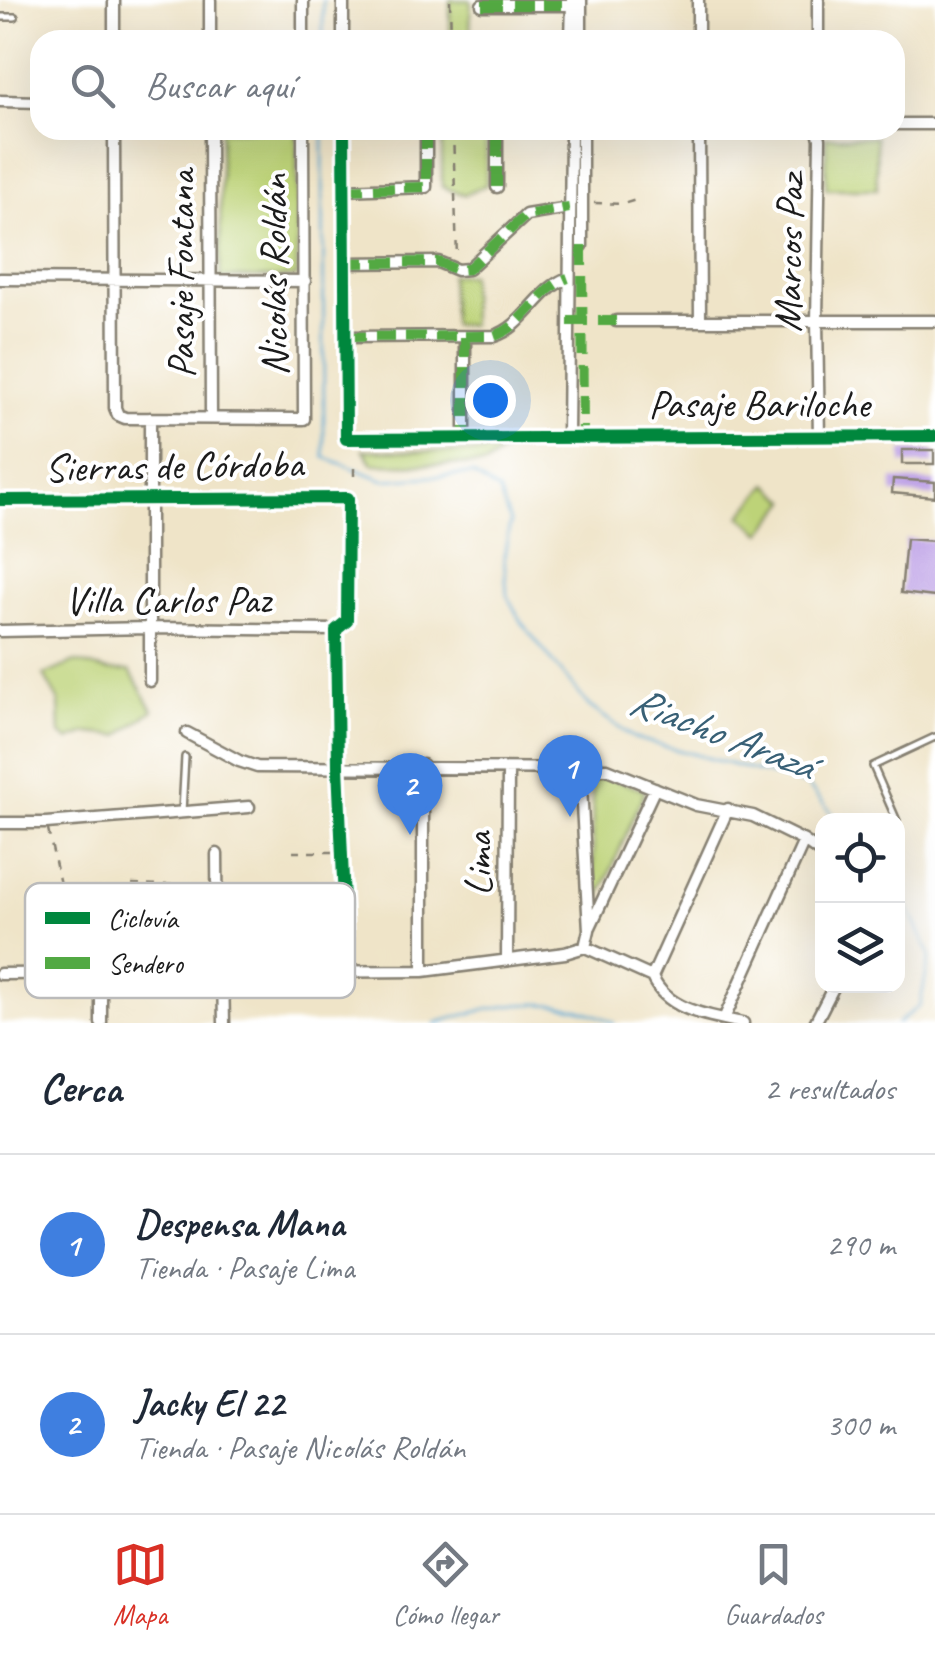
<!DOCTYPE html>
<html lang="es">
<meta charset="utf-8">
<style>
body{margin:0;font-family:Caveat,sans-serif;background:#f2f2f3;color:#1f2937}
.controls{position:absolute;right:30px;bottom:30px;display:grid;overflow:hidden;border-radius:20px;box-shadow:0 10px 40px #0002}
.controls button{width:90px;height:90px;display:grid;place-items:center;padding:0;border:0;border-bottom:2px solid #e0e1e3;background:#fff;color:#1f2937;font:50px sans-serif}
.you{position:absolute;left:490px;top:400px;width:35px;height:35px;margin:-25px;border:8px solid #fff;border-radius:50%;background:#1a73e8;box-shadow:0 0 0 15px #1a73e833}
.badge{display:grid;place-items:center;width:65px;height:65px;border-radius:50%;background:#d93025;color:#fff;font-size:32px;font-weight:700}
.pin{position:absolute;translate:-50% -82px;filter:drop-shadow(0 2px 5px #0008)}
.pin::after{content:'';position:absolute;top:52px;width:35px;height:30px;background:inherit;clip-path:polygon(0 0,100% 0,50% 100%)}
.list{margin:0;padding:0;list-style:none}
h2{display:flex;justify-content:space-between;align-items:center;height:130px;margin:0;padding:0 40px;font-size:42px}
h2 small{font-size:32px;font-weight:400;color:#747a83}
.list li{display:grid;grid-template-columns:65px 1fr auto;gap:30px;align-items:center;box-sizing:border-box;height:180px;padding:0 40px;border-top:2px solid #e0e1e3}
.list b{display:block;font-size:38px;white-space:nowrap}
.list p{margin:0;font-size:32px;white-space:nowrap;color:#747a83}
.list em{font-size:32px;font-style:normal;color:#747a83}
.icon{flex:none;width:55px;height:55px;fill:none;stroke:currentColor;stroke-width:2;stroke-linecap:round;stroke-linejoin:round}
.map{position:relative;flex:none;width:935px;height:1023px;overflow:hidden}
.search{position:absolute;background:#fff;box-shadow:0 10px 40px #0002;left:30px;right:30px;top:30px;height:110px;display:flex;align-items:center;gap:25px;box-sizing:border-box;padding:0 35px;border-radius:30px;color:#747a83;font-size:38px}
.sheet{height:490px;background:#fff}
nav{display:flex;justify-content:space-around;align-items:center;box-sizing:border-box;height:140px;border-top:2px solid #e0e1e3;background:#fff;font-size:28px;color:#747a83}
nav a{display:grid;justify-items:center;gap:5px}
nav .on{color:#d93025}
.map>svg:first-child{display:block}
.green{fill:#bdd378;stroke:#6c784a;stroke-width:2.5}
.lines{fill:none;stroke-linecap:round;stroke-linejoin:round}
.stream{stroke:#55a5cf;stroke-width:2.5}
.building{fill:#b899e4}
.service-casing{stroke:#868072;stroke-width:10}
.minor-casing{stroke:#868072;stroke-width:15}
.path{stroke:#868072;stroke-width:2.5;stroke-dasharray:8 8;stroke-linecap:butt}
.service{stroke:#fff;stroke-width:5}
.minor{stroke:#fff;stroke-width:10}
.quiet{stroke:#52a943;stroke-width:10;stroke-dasharray:20 10;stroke-linecap:butt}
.cycleway-casing{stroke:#fff;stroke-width:19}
.cycleway{stroke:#00873e;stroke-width:12}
.labels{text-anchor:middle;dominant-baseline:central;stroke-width:8;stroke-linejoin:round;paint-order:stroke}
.street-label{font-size:40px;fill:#1c1c1c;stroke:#fff}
.water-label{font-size:42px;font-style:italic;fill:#386076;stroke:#fff}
.key{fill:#fff;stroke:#bbb;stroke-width:2.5}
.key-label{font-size:28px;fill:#1c1c1c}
</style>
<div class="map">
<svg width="935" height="1023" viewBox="0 0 935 1023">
<rect width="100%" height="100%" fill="#fff"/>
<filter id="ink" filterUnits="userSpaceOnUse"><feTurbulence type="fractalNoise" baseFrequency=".01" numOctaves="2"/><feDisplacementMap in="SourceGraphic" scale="20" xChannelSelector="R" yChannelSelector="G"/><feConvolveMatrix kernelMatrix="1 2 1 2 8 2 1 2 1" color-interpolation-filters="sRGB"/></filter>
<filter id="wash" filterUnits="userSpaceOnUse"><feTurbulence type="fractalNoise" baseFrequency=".0048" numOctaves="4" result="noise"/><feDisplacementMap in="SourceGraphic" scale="40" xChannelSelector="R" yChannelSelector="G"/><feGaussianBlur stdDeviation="2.25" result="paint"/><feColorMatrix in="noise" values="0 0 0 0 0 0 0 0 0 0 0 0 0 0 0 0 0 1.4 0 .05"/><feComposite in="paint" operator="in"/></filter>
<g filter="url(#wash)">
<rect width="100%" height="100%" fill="#efe4c8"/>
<path class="green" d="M 450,0 L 471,0 L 470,40 L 450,40 Z
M 221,130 L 297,130 L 297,277 L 220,278 Z
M 442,130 L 486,130 L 486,185 L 464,195 L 442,187 Z
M 826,137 L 876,137 L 877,189 L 826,189 Z
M 450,275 L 470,275 L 471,325 L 452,325 Z
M 364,450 L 502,453 L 485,465 L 373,464 Z
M 768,484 L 788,501 L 762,533 L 741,516 Z
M 75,662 L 109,671 L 130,671 L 153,710 L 119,736 L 87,733 L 68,740 L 60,734 L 59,702 L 44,675 Z
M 592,773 L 645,790 L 594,910 Z"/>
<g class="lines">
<path class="stream" d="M 323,0 L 323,40
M 323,130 L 324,457 L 384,480 L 472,474 L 499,492 L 510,522 L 504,557 L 507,595 L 521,622 L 589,706 L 634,738 L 807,785 L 839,821
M 898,885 L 930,955 L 920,1005 L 898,1023
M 436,1023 C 498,1004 554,992 614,1023"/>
</g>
<g id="blocks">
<path class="building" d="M 902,450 L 934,450 L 934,464 L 902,464 Z
M 893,479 L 935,482 L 935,497 L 892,493 Z
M 906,539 L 935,541 L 935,597 L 901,593 Z"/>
</g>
</g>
<g filter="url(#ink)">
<use href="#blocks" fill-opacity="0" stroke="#868072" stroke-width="2.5"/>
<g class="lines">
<g class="service-casing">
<path id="service" d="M 0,17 L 15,17
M 182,812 L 185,757
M 897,821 L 873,766 L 935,737"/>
</g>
<g class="minor-casing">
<path id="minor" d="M 343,0 L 343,40
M 581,0 L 581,40
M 698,0 L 698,40
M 482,5 L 572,5
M 114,40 L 114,0
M 210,40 L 210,0
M 303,40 L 303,0
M 571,40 L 572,1
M 818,40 L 818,0
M 0,101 L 40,102
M 895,124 L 935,124
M 114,130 L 115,408 L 118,415 L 125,418 L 304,419 L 303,130
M 210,130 L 211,418
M 344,130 L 346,439 L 935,436
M 582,130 L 582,246
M 699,130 L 700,321
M 818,130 L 820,139 L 817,321 L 819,437
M 497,187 L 497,130
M 344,190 L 426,187 L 426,130
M 345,263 L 438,262 L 457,270 L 468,269 L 526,215 L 569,208
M 0,279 L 305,281
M 616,321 L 935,321
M 345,337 L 494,336 C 526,326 537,289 568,278
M 465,337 L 465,437
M 150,418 L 150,681
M 568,437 L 571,130
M 0,500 L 348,498 L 347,621 L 336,630 L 338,766 L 347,970
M 0,631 L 149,628 L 336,630
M 187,733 L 239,761 L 257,767 L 607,769 L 696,805 L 753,816 L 804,841 L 822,854
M 580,769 L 589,930 L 585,947
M 0,823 L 46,823 L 249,807
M 217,854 L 218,964 L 223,974 L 224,1023
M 590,927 L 655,788
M 507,959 L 508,770
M 423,971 L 423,765
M 0,974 L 423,971 L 565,953 L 585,947 L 652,977 C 667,1011 710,1016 743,1023
M 101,974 L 101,1023
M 652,977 L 728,809
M 724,1019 L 804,841
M 815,1023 L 834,986"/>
</g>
<path class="path" d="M 450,0 L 451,40
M 453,130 L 457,258
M 594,203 L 623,204 L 636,200
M 354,476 L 354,460
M 48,830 L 69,925 L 96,936 L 99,962
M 293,852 L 332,852
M 132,884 L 206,886
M 148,962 L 148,930 L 157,884"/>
<use href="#service" class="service"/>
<use href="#minor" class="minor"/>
<path class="quiet" d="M 482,5 L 572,5
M 497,187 L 497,130
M 344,190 L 426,187 L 426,130
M 582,246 L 583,437
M 345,263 L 438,262 L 457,270 L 468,269 L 526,215 L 569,208
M 568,321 L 616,321
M 345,337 L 494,336 C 526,326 537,289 568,278
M 465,337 L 465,437"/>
<g class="cycleway-casing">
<path id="cycleway" d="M 344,130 L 346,439 L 935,436
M 0,500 L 348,498 L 347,621 L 336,630 L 338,766 L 347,970"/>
</g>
<use href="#cycleway" class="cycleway"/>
</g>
</g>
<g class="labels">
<g class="street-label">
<text transform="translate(789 253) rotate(-89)">Marcos Paz</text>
<text transform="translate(181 274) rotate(-90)">Pasaje Fontana</text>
<text transform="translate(274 275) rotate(-90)">Nicolás Roldán</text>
<text x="759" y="404">Pasaje Bariloche</text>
<text transform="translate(174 466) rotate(-1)">Sierras de Córdoba</text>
<text x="168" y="600">Villa Carlos Paz</text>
<text transform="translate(478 864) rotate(-90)">Lima</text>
</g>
<g class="water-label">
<text transform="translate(722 733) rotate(21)">Riacho Arazá</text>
</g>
</g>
<rect x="25" y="883" width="330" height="115" rx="15" class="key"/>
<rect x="45" y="912" width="45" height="12" fill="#00873e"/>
<rect x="45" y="957" width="45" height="12" fill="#52a943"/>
<g class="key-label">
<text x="108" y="928">Ciclovía</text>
<text x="108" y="973">Sendero</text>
</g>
</svg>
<div class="controls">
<button><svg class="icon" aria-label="locate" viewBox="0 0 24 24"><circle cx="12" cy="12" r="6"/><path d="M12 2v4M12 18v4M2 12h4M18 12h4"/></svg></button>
<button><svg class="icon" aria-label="layers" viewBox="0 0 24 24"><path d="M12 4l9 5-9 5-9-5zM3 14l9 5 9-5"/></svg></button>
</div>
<div class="you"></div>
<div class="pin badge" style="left:570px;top:817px;background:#3f7fe0">1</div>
<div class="pin badge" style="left:410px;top:835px;background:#3f7fe0">2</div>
<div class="search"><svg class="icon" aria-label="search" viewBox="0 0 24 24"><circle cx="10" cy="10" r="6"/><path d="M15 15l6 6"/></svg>Buscar aquí</div>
</div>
<section class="sheet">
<h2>Cerca<small>2 resultados</small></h2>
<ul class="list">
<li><span class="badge" style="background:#3f7fe0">1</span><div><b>Despensa Mana</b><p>Tienda · Pasaje Lima</p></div><em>290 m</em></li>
<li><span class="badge" style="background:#3f7fe0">2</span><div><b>Jacky El 22</b><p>Tienda · Pasaje Nicolás Roldán</p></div><em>300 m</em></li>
</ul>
</section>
<nav>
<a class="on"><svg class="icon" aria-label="map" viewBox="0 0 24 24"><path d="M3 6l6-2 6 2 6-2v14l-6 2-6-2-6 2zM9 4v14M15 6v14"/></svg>Mapa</a>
<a><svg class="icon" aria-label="directions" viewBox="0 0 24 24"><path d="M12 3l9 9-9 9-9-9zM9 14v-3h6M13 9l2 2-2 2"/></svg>Cómo llegar</a>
<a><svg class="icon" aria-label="saved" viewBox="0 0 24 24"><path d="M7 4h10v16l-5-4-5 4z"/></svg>Guardados</a>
</nav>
